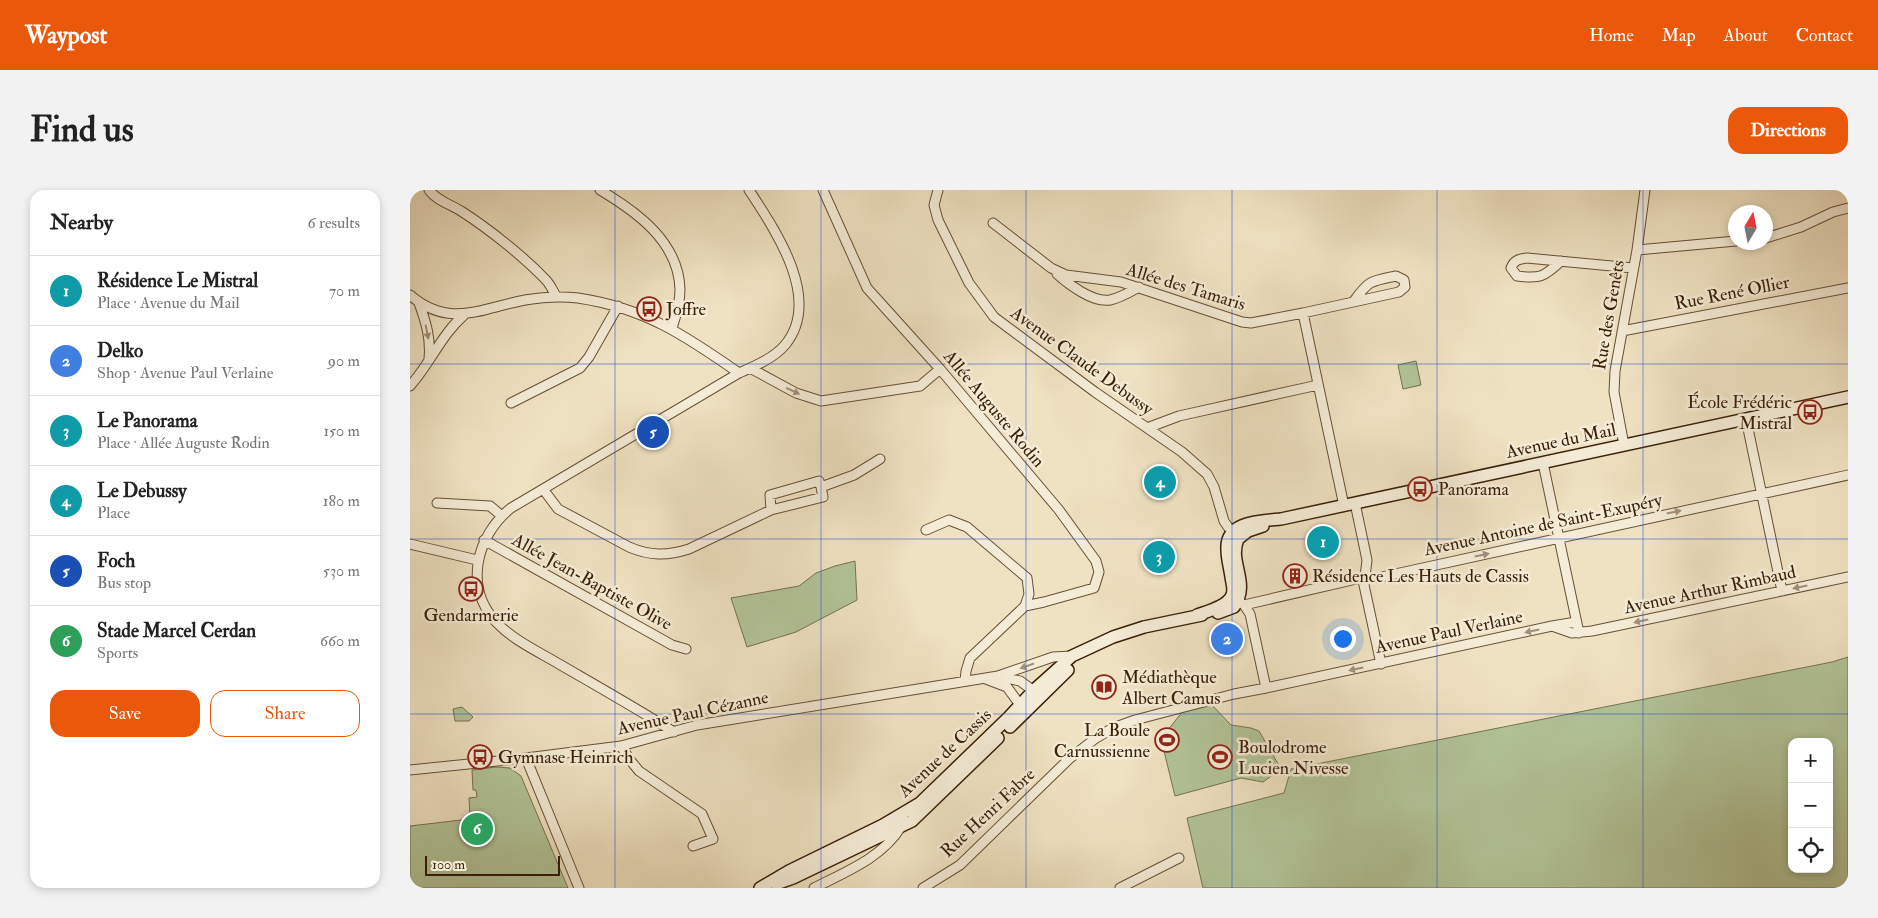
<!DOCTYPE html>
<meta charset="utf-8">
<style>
body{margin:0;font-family:"IM FELL Double Pica",serif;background:#f2f2f2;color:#222}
.controls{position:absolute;right:15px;bottom:15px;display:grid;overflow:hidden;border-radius:10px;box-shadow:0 2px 8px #0003}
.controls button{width:45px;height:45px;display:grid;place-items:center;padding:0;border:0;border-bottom:1px solid #e0e0e0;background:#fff;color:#222;font:25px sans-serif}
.compass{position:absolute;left:1318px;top:15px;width:45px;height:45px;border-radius:50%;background:#fff;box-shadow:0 2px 8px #0003;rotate:10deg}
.scale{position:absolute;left:15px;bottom:12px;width:135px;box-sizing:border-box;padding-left:5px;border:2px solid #3a2008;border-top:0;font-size:14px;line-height:18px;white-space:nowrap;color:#3a2008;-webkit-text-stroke:4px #f5ecd7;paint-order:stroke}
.you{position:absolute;left:932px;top:448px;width:18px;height:18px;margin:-12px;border:4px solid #fff;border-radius:50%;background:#1a73e8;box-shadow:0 0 0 8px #1a73e833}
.badge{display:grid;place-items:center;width:32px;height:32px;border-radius:50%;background:#ea580c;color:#fff;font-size:16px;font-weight:700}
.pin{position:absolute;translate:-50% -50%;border:2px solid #fff;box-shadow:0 1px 5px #0006}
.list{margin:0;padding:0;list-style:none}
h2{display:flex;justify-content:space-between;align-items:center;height:65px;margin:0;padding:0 20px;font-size:21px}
h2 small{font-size:16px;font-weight:400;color:#767676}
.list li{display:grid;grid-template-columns:32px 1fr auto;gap:15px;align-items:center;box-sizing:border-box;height:70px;padding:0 20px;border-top:1px solid #e0e0e0}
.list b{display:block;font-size:19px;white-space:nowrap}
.list p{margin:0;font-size:16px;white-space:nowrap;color:#767676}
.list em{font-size:16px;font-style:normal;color:#767676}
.actions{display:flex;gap:10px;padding:15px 20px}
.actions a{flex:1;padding:11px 0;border:1px solid #ea580c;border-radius:15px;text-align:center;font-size:18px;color:#ea580c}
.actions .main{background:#ea580c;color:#fff}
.icon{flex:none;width:28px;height:28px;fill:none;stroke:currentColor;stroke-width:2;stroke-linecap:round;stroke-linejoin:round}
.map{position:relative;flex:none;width:1438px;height:698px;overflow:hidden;border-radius:15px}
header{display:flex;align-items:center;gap:30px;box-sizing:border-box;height:70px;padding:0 25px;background:#ea580c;color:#fff}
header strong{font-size:24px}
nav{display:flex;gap:28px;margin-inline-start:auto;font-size:18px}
.intro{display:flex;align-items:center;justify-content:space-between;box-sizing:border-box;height:120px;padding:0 30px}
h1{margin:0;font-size:35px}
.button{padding:12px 22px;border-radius:15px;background:#ea580c;color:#fff;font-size:18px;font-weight:700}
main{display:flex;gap:30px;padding:0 30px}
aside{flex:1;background:#fff;border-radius:15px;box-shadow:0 2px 8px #0003}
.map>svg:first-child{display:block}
.green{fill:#b2c498;stroke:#767250;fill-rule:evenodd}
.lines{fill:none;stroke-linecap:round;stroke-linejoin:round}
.minor-casing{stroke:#675036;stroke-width:11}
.secondary-casing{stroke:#3a2008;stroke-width:14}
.minor{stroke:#f5ecd7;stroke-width:9}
.secondary{stroke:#f5ecd7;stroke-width:11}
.oneway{fill:#a1907a}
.grid{fill:none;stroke:#1d4ed8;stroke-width:1;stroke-opacity:0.55}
.labels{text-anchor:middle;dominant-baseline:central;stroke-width:5;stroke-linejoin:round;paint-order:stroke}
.street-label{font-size:18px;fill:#3a2008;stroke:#f5ecd7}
.poi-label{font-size:18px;fill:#3a2008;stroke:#f5ecd7;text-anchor:start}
</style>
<header>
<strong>Waypost</strong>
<nav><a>Home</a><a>Map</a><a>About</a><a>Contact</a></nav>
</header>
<div class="intro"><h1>Find us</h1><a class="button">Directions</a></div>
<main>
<aside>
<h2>Nearby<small>6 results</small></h2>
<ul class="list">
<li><span class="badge" style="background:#0f9aa8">1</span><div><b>Résidence Le Mistral</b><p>Place · Avenue du Mail</p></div><em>70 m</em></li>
<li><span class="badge" style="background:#3f7fe0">2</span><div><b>Delko</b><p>Shop · Avenue Paul Verlaine</p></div><em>90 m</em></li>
<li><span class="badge" style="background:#0f9aa8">3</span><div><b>Le Panorama</b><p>Place · Allée Auguste Rodin</p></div><em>150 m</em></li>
<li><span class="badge" style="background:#0f9aa8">4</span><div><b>Le Debussy</b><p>Place</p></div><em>180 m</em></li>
<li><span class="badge" style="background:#1a4fb4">5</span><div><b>Foch</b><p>Bus stop</p></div><em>530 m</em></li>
<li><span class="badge" style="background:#2e9e5b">6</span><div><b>Stade Marcel Cerdan</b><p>Sports</p></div><em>660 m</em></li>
</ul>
<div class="actions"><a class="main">Save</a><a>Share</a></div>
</aside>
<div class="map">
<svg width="1438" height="698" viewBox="0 0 1438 698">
<rect width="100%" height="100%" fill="#efe2c2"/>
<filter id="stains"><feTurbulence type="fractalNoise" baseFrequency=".004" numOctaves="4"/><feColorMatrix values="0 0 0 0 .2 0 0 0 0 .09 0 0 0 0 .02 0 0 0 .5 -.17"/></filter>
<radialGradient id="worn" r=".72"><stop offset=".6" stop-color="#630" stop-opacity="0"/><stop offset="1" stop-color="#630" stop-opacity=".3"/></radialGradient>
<path class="green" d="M 1006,171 L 1011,195 L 993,199 L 988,175 Z
M 445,371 L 447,410 L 386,442 L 337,457 L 321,408 L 389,396 L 406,383 L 425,376 Z
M 1438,467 L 1438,698 L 793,698 L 777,628 L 874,603 L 881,579 L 1422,472 ZM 1382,552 L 1419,552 L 1419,679 L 1382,679 Z
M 802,515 L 821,535 L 841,538 L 849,541 L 871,579 L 853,592 L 831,588 L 765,606 L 752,553 L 747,543 L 758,540 L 772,522 Z
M 52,517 L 63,527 L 59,531 L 45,531 L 43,519 Z
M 86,577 L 100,578 L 111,586 L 158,698 L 0,698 L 0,636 L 60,629 L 59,608 L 67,607 L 66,600 L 63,600 L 62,580 Z"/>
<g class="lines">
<g class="minor-casing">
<path id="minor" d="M 19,0 C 27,11 40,14 51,21 C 79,39 113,66 136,90 C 140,94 143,101 146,106
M 190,0 C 227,22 269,52 270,100 C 270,113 266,126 262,138
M 413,0 L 457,98 L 530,179 L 649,320 L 686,371 L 689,382 L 684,398 L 634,412 L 615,416
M 528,0 L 524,15 L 528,30 L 559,93 L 584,127 L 685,202 L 772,262 L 797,284 L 804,297 L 814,331 L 818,337 L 827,344
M 583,33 L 641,78 L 656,85 L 711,92 L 832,132 L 841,133 L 893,123 L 989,102 L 995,97 L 994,90 L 986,86 C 961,91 959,90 944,111
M 1356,48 L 1391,37 L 1423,22 L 1438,18
M 1227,60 L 1326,51
M 1151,71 C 1134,87 1130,89 1107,86 L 1101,78 C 1104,70 1109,69 1117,68 L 1223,78
M 647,84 C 658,94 683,113 700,110 C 710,108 720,102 729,97
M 0,105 C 39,139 72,118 115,110 C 133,107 151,106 168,108 C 235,118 276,146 329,183
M 9,113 C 16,132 21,149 19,169
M 893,123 L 934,316
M 1212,141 L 1438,98
M 340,178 L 386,203 L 411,211 L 510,196 L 530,179
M 0,196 C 20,174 31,145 54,125
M 101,213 L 170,178 L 179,167 L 208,116
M 1336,229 L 1372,401
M 737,238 L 769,226 L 908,195
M 1214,255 L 1204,202 L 1205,181 L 1227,60 L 1235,0
M 1133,273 L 1169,443
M 133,299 L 148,319 L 219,357 C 240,366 257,366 279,359 L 361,320 L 413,307 L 411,297 L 444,285 L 470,269
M 27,313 L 80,316 L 92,326
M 945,313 L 957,370 L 954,395 L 971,474
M 361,320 L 360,305 L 409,291 L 411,297
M 516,340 L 539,330 L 557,337 L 617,388 L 619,404 L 615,416 L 560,468 L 556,481 L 555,491
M 74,350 L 262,455 L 276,459
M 0,354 L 67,370
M 834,415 L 955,387 L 967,388 L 1438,285
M 1142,436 L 1166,432
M 588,486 L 610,491 L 628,504
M 576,489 L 597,497 L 613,519
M 856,498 L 1142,436 L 1162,443 L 1182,441 L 1438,387
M 264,542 C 226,518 187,496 149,474 C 127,461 103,450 86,432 C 53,396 67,345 101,318 L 329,183 C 345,176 364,168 375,155 C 413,109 365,40 339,0
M 211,556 L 220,570 L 229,581 L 292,624 L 303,649 L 283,656
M 116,568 L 169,698
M 0,580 L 116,568 L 211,556 L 287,535 L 588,486 L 643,467 L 662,466
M 404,698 C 435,682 472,668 491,637
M 513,698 L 550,675 L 659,569 L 686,548 L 703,538 L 725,530 L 824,504 L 856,498 L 840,424 L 834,415 L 830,412
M 710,698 L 769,668"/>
</g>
<g class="secondary-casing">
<path id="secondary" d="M 808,423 L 824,417 C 841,392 818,373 828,349 L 838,341 L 853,336
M 787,425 C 798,421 815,417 821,407 C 825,401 822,394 821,387 C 820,379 817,369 817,360 C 815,331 850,331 871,329 L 1438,207
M 600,537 L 658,480
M 366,694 L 383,688 L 502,631 L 588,548
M 350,698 L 379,681 L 473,635 L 510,613 L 598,528 L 624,500 L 662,466 L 703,447 L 734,437 L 792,425"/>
</g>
<use href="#minor" class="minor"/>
<use href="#secondary" class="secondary"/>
</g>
<defs><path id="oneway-solid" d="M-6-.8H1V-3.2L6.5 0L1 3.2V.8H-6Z" transform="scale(1.25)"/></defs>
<g class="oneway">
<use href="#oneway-solid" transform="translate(17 142) rotate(79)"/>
<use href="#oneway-solid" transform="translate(383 201) rotate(25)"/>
<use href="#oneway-solid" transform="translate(1264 322) rotate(-12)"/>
<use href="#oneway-solid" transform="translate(1072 365) rotate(-12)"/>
<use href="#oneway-solid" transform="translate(1390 397) rotate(168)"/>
<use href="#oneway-solid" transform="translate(1231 431) rotate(168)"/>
<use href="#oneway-solid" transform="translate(1122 441) rotate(168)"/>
<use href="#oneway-solid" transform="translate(617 476) rotate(161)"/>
<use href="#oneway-solid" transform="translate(946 479) rotate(168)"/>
</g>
<path class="grid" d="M 205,0 L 205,698M 411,0 L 411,698M 616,0 L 616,698M 822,0 L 822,698M 1027,0 L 1027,698M 1233,0 L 1233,698M 0,174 L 1438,174M 0,349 L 1438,349M 0,524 L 1438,524"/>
<defs>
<g id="bus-ring" transform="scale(1.25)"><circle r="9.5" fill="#f5ecd7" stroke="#8f2418" stroke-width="1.5"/><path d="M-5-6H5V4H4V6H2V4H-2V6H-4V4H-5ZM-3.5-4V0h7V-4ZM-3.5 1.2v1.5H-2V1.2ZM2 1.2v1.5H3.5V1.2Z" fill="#8f2418"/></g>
<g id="building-ring" transform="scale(1.25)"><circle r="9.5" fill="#f5ecd7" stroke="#8f2418" stroke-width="1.5"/><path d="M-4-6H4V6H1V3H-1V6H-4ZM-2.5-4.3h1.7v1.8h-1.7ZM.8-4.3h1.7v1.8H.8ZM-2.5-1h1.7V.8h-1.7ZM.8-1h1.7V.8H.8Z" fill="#8f2418"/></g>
<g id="library-ring" transform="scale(1.25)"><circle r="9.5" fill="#f5ecd7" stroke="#8f2418" stroke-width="1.5"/><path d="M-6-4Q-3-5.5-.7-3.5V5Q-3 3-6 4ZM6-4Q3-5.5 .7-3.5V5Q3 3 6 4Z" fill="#8f2418"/></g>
<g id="stadium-ring" transform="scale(1.25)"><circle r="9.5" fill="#f5ecd7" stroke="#8f2418" stroke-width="1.5"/><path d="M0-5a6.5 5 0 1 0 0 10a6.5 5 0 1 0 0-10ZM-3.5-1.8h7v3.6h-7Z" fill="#8f2418"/></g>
</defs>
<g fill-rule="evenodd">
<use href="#bus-ring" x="239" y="119"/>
<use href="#bus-ring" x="1400" y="222"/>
<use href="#bus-ring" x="1010" y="299"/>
<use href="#building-ring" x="885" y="386"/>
<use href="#bus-ring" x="61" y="399"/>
<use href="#library-ring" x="694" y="497"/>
<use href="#stadium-ring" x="757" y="550"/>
<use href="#bus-ring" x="70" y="567"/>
<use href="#stadium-ring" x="810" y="567"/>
</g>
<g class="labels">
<g class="street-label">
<text transform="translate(776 97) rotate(17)">Allée des Tamaris</text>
<text transform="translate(1322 103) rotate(-11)">Rue René Ollier</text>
<text transform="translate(1199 125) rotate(-80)">Rue des Genêts</text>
<text transform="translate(672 171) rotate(36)">Avenue Claude Debussy</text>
<text transform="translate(584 219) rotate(50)">Allée Auguste Rodin</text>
<text transform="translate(1151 251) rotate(-12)">Avenue du Mail</text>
<text transform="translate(1133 335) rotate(-12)">Avenue Antoine de Saint-Exupéry</text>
<text transform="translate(182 392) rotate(29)">Allée Jean-Baptiste Olive</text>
<text transform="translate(1300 400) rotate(-12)">Avenue Arthur Rimbaud</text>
<text transform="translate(1039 442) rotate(-12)">Avenue Paul Verlaine</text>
<text transform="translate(283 523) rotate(-12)">Avenue Paul Cézanne</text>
<text transform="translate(535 563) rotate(-43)">Avenue de Cassis</text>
<text transform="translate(578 623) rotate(-43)">Rue Henri Fabre</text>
</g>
<g class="poi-label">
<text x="256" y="119">Joffre</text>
<text x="1382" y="212" text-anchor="end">École Frédéric<tspan x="1382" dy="21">Mistral</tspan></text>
<text x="1028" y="299">Panorama</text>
<text x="902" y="386">Résidence Les Hauts de Cassis</text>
<text x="61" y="425" text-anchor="middle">Gendarmerie</text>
<text x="712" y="487">Médiathèque<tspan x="712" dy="21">Albert Camus</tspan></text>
<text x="740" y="540" text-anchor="end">La Boule<tspan x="740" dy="21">Carnussienne</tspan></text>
<text x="828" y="557">Boulodrome<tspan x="828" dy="21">Lucien Nivesse</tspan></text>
<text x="88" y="567">Gymnase Heinrich</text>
</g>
</g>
<rect width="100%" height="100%" filter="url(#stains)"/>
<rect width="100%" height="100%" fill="url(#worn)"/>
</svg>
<div class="controls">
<button>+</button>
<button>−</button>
<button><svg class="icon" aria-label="locate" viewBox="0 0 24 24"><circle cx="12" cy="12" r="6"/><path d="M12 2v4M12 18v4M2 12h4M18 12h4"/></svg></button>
</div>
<svg class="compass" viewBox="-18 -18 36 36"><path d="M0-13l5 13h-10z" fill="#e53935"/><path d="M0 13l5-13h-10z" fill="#767676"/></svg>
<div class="scale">100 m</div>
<div class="you"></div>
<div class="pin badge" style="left:913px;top:352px;background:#0f9aa8">1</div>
<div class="pin badge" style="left:817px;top:449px;background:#3f7fe0">2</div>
<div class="pin badge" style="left:749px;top:367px;background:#0f9aa8">3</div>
<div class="pin badge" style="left:750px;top:292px;background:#0f9aa8">4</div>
<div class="pin badge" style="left:243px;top:242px;background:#1a4fb4">5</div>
<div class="pin badge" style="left:67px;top:639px;background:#2e9e5b">6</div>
</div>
</main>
